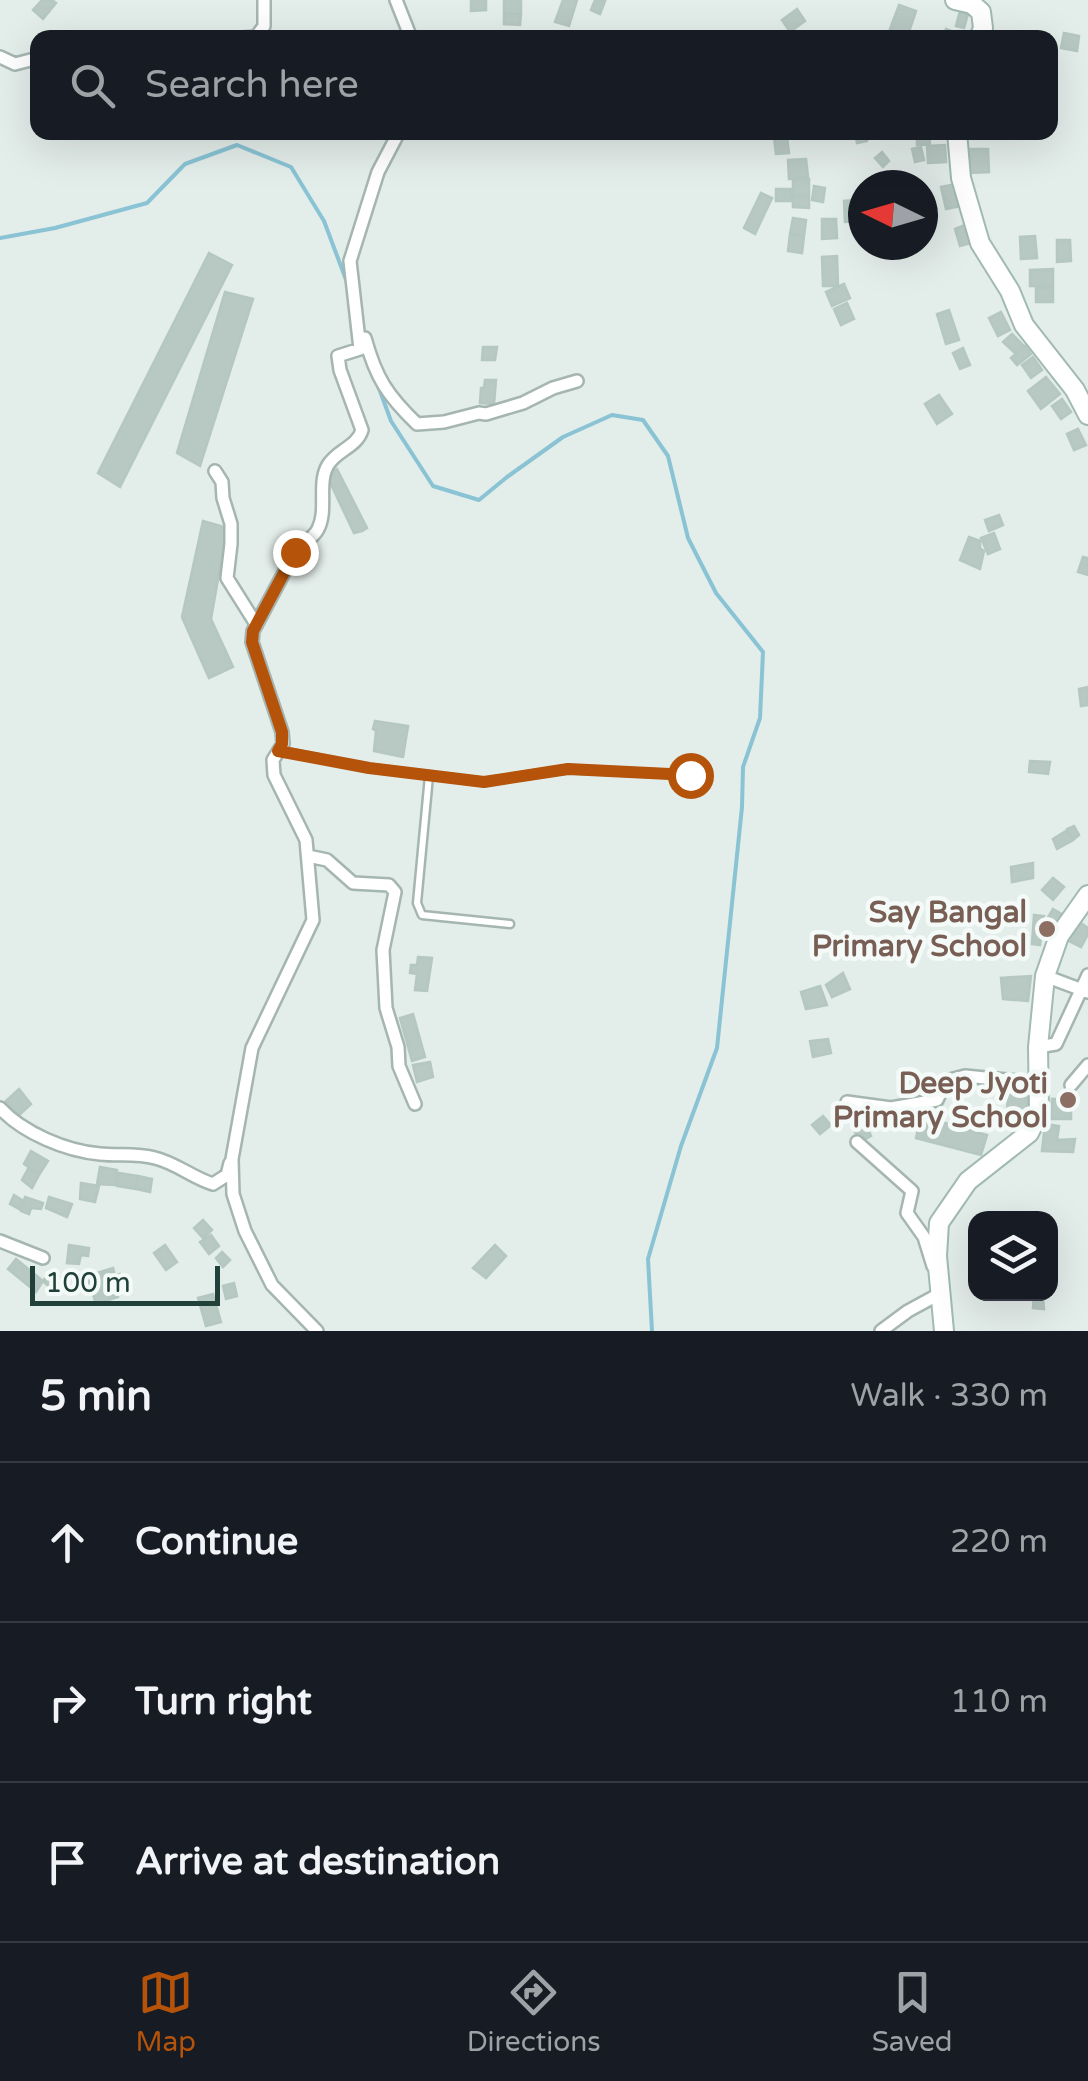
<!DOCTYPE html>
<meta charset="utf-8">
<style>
body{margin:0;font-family:"Varela Round",sans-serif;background:#242831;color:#f1f3f6}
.controls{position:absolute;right:30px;bottom:30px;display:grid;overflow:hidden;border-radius:20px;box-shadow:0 10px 40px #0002}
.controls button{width:90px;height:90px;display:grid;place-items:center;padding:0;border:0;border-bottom:2px solid #363941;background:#171b24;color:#f1f3f6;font:50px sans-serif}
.compass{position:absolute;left:848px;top:170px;width:90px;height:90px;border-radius:50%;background:#171b24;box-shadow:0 10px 40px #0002;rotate:275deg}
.scale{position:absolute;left:30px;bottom:25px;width:190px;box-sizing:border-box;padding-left:10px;border:5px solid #22403a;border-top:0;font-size:28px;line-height:35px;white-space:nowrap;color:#22403a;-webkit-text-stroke:8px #f4faf7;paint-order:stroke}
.stop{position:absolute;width:30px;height:30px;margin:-22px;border:8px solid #b45309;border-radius:50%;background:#fff}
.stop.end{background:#b45309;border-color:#fff;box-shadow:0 2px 10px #0008}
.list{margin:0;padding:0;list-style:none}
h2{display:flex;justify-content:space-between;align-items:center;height:130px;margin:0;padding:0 40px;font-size:42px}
h2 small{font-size:32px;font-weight:400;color:#9ea1a6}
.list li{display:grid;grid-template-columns:65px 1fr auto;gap:30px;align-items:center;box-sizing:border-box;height:160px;padding:0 40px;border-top:2px solid #363941}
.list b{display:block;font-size:38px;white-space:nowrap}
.list em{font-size:32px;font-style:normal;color:#9ea1a6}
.icon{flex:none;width:55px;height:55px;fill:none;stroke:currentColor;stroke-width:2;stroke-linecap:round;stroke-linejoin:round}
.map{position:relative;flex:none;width:1088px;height:1331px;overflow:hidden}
.search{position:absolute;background:#171b24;box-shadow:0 10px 40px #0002;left:30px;right:30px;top:30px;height:110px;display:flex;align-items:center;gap:25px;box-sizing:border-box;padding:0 35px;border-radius:20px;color:#9ea1a6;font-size:38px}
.sheet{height:610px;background:#171b24}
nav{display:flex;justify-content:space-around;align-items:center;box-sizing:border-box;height:140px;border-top:2px solid #363941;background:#171b24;font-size:28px;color:#9ea1a6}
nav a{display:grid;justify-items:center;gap:5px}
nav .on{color:#b45309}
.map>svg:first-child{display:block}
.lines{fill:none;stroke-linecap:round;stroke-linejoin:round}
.stream{stroke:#89c3d4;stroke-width:4}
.building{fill:#b8c8c3;stroke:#b5c7c1;stroke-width:2.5}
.lane-casing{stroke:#a5b6b2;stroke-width:11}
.street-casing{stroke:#a5b6b2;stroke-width:16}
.secondary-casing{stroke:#a1bab3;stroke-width:22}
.lane{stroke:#fff;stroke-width:6}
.street{stroke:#fff;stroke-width:11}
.secondary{stroke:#fff;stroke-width:18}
.route{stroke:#b45309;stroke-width:12}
.education-dot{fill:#8d6e63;stroke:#f4faf7;stroke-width:4}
.labels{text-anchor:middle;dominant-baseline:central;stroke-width:9;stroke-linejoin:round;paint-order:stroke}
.education-label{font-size:30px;font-weight:bold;fill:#785e54;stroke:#f4faf7;text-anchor:end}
</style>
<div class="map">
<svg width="1088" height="1331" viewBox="0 0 1088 1331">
<rect width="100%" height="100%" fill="#e3edea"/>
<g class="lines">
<path class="stream" d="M 0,238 L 55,228 L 147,203 L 185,164 L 237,145 L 291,167 L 324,221 L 348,285
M 376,380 L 391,421 L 433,486 L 479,500 L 507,477 L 563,437 L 612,415 L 643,420 L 668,456 L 688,538 L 716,593 L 763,652 L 760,718 L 743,767 L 742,807 L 717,1048 L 681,1146 L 648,1259 L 652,1331"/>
</g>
<path class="building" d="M 42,0 L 52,0 L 56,3 L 43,19 L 33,10 Z
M 471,0 L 486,0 L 486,10 L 471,11 Z
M 504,0 L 521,1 L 521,14 L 504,13 Z
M 563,0 L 577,0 L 569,26 L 555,22 Z
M 595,0 L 605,1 L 600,14 L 591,10 Z
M 899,5 L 916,11 L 908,35 L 890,29 Z
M 797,9 L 805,21 L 790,32 L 782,20 Z
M 960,11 L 968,14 L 964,28 L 956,26 Z
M 504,13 L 521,14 L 520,25 L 504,24 Z
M 946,29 L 967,37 L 967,38 L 943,38 Z
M 1064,33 L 1079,36 L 1077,51 L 1061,48 Z
M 855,132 L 866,132 L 867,141 L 857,143 Z
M 917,132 L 929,132 L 930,144 L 917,145 Z
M 787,137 L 789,153 L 776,154 L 774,138 Z
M 945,145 L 946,162 L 928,163 L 927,146 Z
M 921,147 L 924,160 L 915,162 L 912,149 Z
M 968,149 L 988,149 L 989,172 L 968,173 Z
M 882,152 L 889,161 L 883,167 L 875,158 Z
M 806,159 L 808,177 L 789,179 L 788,160 Z
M 793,179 L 809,179 L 809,197 L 793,196 Z
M 956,184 L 961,206 L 946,209 L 941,187 Z
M 814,186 L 825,188 L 823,202 L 812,200 Z
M 776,189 L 791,189 L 791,201 L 776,201 Z
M 761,193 L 772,198 L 755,234 L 744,228 Z
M 793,196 L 809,197 L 809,208 L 793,207 Z
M 855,200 L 857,221 L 845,222 L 844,201 Z
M 793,218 L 806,220 L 804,236 L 790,234 Z
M 822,219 L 836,219 L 837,238 L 822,239 Z
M 965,225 L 971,243 L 960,246 L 955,229 Z
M 790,234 L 804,236 L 802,253 L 788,251 Z
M 1035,236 L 1037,258 L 1021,259 L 1020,237 Z
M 1057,240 L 1070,240 L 1071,261 L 1057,262 Z
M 209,253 L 232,265 L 120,487 L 98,473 Z
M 837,256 L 838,286 L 823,286 L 822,257 Z
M 1053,269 L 1053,286 L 1030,286 L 1030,270 Z
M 844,284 L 850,298 L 832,306 L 826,292 Z
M 1036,288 L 1053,288 L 1053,302 L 1036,302 Z
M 225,292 L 253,299 L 200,466 L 177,453 Z
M 847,303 L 854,319 L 841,325 L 834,309 Z
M 949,310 L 959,340 L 946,344 L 937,314 Z
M 1001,312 L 1010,330 L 998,336 L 989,318 Z
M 1012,334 L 1023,345 L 1015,353 L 1003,342 Z
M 1025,346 L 1031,354 L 1017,365 L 1011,358 Z
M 483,347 L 497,347 L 495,360 L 482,360 Z
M 963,348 L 970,365 L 960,369 L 953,353 Z
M 1033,357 L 1042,370 L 1031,378 L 1022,365 Z
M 1046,377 L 1060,394 L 1041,409 L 1028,391 Z
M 485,380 L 496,380 L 494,404 L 480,403 L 481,388 L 484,388 Z
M 939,395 L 952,414 L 937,424 L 925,404 Z
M 1062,399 L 1071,412 L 1061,419 L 1052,406 Z
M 1078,429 L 1086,445 L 1074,450 L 1067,434 Z
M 337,469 L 367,528 L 362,531 L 354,533 L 327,476 Z
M 999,515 L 1003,525 L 989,531 L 985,520 Z
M 203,521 L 227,528 L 211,619 L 233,667 L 209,678 L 182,617 Z
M 994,533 L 1000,549 L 988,554 L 981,538 Z
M 969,537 L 980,541 L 980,548 L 984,551 L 980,569 L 960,560 Z
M 1083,557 L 1088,558 L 1088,575 L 1078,572 Z
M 1088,687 L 1088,705 L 1081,706 L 1079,689 Z
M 375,721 L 408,726 L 403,757 L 374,751 L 376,731 L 373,729 Z
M 1030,761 L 1050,762 L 1048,774 L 1029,772 Z
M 1074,826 L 1079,835 L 1073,840 L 1067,829 Z
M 1066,831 L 1073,840 L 1057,849 L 1053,839 Z
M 1033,863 L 1033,878 L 1012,882 L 1011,867 Z
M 1053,878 L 1064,887 L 1053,900 L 1042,890 Z
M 1053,909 L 1067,917 L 1061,927 L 1047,919 Z
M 1034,915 L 1044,916 L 1040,945 L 1032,944 Z
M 1078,921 L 1088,928 L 1088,934 L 1081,947 L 1065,939 Z
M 418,957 L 432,958 L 427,991 L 415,990 L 417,974 L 410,973 L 411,965 L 417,965 Z
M 843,973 L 850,989 L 832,997 L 826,985 Z
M 1031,976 L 1028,1001 L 1003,999 L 1001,978 Z
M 820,986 L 827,1005 L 806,1009 L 801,992 Z
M 413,1014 L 425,1057 L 412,1061 L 400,1018 Z
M 828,1039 L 831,1053 L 813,1057 L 810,1041 Z
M 430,1062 L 433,1077 L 417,1082 L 413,1065 Z
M 1009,1087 L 1028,1090 L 1027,1111 L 1007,1109 Z
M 19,1089 L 31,1104 L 17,1117 L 5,1102 Z
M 1052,1099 L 1071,1099 L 1071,1119 L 1051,1119 Z
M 823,1116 L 831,1125 L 820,1134 L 812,1125 Z
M 921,1116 L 987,1135 L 981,1155 L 916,1138 Z
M 865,1122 L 871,1136 L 860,1142 L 853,1128 Z
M 1045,1124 L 1059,1126 L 1057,1140 L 1075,1139 L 1073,1152 L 1042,1151 Z
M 31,1151 L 48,1161 L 39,1175 L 24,1164 Z
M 100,1167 L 117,1170 L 115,1185 L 97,1184 Z
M 28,1169 L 39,1175 L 32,1188 L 22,1180 Z
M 119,1173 L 138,1176 L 136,1189 L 117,1186 Z
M 138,1176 L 152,1179 L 150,1192 L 136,1189 Z
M 81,1183 L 99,1186 L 95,1202 L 80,1199 Z
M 14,1195 L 22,1200 L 19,1209 L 10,1204 Z
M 25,1197 L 43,1203 L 41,1209 L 31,1208 L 29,1214 L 21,1211 Z
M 49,1197 L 72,1204 L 67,1217 L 46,1208 Z
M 203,1220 L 212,1230 L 203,1238 L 194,1228 Z
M 211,1235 L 219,1246 L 209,1254 L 200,1242 Z
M 69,1245 L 89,1248 L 88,1256 L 81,1255 L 79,1264 L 67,1263 Z
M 165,1245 L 177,1262 L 166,1270 L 154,1253 Z
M 495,1245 L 506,1256 L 486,1278 L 473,1268 Z
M 222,1252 L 230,1260 L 223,1267 L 216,1258 Z
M 16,1259 L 43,1281 L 36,1292 L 8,1269 Z
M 113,1268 L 115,1275 L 120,1274 L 123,1284 L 115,1286 L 118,1297 L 96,1304 L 87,1276 Z
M 52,1271 L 61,1278 L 51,1289 L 43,1281 Z
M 234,1283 L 237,1296 L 226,1299 L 223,1286 Z
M 213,1294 L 221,1322 L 206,1326 L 198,1298 Z
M 1034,1296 L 1043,1297 L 1044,1309 L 1033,1308 Z"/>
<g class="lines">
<g class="lane-casing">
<path id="lane" d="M 280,751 L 369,768 L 484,782 L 568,769 L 690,775
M 429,776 L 417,903 L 422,915 L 510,924"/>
</g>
<g class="street-casing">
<path id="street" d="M 396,0 L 411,38
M 242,38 L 256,37 L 264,26 L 264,0
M 0,57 L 15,64 L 38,58
M 365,338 C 376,378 387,395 417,424 L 444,422 L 479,413 L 486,414 L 523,403 L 553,388 L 577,381
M 215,471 L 222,482 L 223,498 L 231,524 L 231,544 L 227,578 L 256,624
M 308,856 L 327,860 L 353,883 L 389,885 L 395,892 L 383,950 L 386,1008 L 398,1047 L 399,1066 L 415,1104
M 1045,976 L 1088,992
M 1038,1047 L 1056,1044 L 1088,975
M 1071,1085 L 1088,1065
M 847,1102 L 891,1108 L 937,1100 L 946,1081 L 965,1076 L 1037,1083
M 0,1108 C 23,1133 66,1151 100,1154 C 118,1156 137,1153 155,1158 C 176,1163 193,1178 213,1184 L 227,1175 L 230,1163
M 857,1142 L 912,1191 L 907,1213 L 924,1237 L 933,1266
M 0,1241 L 43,1258
M 317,1331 L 272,1285 L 245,1231 L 233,1194 L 232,1159 L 252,1048 L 313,920 L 306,840 L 274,775 L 273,760 L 283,744 L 282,732 L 252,642 L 253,631 L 295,552 C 301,544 314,538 318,529 C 328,510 317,483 328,465 C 337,450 357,447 362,430 L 340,370 L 338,356 L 360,349 L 350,261 L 378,172 L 399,132
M 881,1331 L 908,1311 L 941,1293 L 939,1288"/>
</g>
<g class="secondary-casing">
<path id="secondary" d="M 955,0 L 972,4 L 981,12 L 983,28 L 979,38
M 957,132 L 961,178 L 980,243 L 1010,291 L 1024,325 L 1075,390 L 1088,415
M 944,1331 L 937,1256 L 939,1223 L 968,1181 L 1029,1133 L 1039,1113 L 1038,1047 L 1045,976 L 1059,936 L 1088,895"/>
</g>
<use href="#lane" class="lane"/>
<use href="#street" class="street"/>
<use href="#secondary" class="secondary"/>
</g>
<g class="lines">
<path class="route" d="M 295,552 L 253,631 L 252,642 L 282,732 L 282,744 L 278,751 L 369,768 L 484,782 L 568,769 L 690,775"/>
</g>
<g class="education-dot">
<circle cx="1047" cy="929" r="10"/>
<circle cx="1068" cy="1100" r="10"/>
</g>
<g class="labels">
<g class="education-label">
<text x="1027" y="912">Say Bangal<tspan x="1027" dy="34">Primary School</tspan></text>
<text x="1048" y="1083">Deep Jyoti<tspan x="1048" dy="34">Primary School</tspan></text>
</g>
</g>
</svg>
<div class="controls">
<button><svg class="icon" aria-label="layers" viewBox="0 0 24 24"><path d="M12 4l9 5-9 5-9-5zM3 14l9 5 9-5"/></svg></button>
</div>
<svg class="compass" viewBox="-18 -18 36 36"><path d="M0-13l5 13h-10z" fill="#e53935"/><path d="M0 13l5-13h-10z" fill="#9ea1a6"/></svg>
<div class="scale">100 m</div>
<div class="stop" style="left:690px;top:775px"></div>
<div class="stop end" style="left:295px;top:552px"></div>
<div class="search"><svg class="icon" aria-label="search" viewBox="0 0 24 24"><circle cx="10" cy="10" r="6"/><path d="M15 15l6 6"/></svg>Search here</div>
</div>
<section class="sheet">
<h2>5 min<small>Walk · 330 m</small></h2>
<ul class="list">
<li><svg class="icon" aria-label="ahead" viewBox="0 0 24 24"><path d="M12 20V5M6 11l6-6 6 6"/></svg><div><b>Continue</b></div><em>220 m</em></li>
<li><svg class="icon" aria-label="right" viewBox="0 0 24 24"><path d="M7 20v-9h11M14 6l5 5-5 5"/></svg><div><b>Turn right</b></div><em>110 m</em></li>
<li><svg class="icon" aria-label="arrive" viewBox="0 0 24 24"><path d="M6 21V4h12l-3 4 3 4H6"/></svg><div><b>Arrive at destination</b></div></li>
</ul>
</section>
<nav>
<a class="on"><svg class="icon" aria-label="map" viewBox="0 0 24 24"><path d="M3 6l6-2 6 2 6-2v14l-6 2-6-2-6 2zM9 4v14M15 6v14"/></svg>Map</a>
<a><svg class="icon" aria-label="directions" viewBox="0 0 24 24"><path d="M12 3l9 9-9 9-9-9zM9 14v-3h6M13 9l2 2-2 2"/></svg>Directions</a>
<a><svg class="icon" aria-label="saved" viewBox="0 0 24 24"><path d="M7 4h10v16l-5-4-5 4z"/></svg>Saved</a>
</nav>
